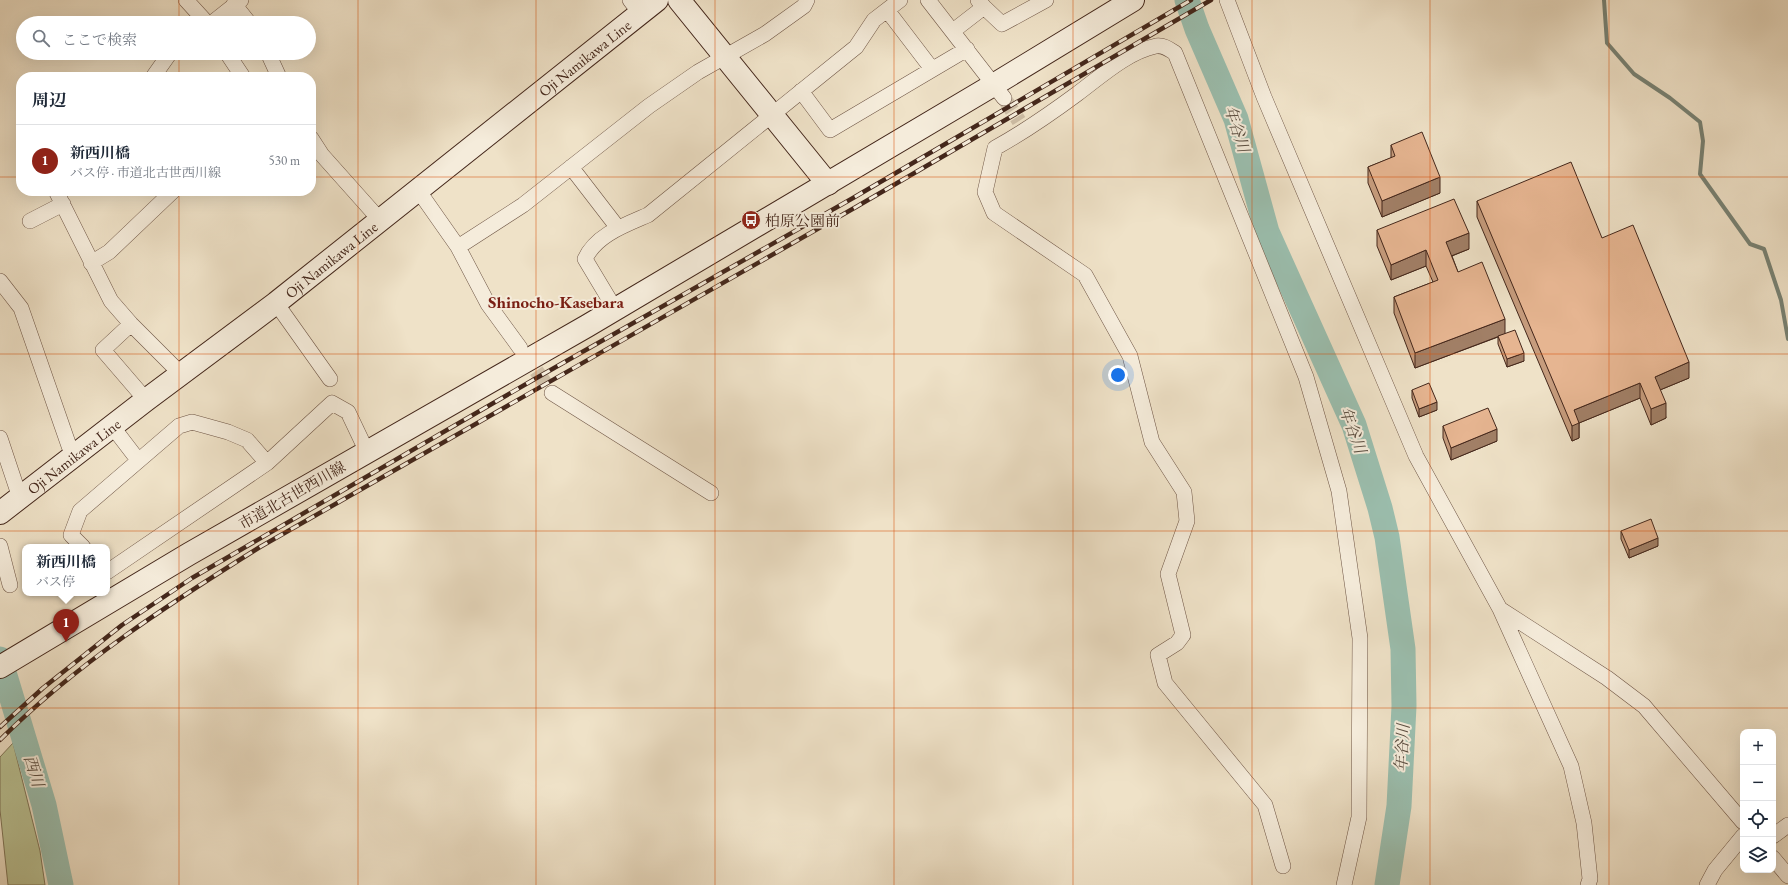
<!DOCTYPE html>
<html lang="ja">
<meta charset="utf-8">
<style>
body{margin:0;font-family:"EB Garamond","Noto Serif JP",serif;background:#f2f2f3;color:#1f2937}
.controls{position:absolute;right:12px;bottom:12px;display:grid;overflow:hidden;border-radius:8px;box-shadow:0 4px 16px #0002}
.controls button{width:36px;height:36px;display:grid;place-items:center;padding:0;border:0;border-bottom:1px solid #e0e1e3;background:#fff;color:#1f2937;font:20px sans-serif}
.you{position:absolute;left:1118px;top:375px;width:14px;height:14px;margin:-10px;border:3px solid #fff;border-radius:50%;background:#1a73e8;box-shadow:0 0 0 6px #1a73e833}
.badge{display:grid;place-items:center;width:26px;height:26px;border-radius:50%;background:#8f2418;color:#fff;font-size:13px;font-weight:700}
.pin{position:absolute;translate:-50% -33px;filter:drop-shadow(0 1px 2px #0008)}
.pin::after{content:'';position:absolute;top:21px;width:14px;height:12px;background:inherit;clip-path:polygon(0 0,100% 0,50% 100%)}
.popup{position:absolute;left:22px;top:544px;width:88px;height:52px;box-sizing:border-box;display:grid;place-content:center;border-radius:8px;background:#fff;filter:drop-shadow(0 1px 3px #0005);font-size:13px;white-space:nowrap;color:#747a83}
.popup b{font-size:15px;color:#1f2937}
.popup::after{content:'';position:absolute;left:50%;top:100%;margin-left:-8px;border:8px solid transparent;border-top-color:#fff}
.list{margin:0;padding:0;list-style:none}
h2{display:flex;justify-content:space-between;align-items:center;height:52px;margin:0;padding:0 16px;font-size:17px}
h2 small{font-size:13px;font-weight:400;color:#747a83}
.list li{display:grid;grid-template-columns:26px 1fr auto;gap:12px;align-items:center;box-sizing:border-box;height:72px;padding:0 16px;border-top:1px solid #e0e1e3}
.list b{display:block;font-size:15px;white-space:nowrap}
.list p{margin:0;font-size:13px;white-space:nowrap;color:#747a83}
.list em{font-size:13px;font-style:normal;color:#747a83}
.icon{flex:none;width:22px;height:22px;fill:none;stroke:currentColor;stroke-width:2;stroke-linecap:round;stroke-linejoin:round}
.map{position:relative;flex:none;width:1788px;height:885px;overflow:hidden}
.search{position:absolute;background:#fff;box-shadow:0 4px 16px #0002;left:16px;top:16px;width:300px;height:44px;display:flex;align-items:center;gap:10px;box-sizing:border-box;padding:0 14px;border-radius:22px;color:#747a83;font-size:15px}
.panel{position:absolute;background:#fff;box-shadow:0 4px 16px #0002;left:16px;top:72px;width:300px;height:124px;border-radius:16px}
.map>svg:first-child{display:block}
.green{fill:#bac395;stroke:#7f7558}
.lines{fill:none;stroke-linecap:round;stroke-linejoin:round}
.stream{stroke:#788274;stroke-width:4}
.river{stroke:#9bbfaf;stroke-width:25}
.street-tunnel{stroke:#cdbda5;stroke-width:15;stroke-dasharray:15 8;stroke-linecap:butt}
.street-casing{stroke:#6f5646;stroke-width:16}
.secondary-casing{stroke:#44271b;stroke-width:24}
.street{stroke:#f5ecdb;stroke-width:15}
.secondary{stroke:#f5ecdb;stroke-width:22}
.rail-casing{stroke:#44271b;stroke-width:4.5}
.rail{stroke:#f5ecdb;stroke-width:3;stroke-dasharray:9;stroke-linecap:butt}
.wall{fill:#c69c7d;stroke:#44271b}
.shaded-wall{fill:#a17f66;stroke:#44271b}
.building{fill:#e6b591;stroke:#44271b}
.grid{fill:none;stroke:#d8540e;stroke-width:1;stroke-opacity:0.55}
.labels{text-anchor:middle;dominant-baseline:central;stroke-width:4;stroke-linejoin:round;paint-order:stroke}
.street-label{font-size:15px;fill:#44271b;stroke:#f5ecdb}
.poi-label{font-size:15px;fill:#44271b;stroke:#f5ecdb;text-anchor:start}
.water-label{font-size:16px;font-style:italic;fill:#5a4d40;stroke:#f5ecdb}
.quarter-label{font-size:17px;font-weight:bold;fill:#7a1f14;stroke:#f5ecdb}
</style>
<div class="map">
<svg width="1788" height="885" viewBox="0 0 1788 885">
<rect width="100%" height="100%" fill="#efe2c8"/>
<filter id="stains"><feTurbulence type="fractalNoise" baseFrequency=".005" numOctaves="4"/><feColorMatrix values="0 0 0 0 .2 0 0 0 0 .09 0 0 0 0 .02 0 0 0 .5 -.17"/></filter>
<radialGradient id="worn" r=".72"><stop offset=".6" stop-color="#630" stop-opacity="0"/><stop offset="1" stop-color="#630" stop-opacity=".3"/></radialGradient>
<path class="green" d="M 13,743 L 40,851 L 45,885 L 8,885 L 0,810 L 0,757 Z"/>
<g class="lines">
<path class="stream" d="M 1604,0 L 1607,43 L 1634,74 L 1670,98 L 1700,122 L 1703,141 L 1700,174 L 1750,244 L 1764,249 L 1781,300 L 1788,339"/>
<path class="river" d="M 1187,0 L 1197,29 L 1236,119 L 1267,232 L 1354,425 L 1380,508 L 1387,537 L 1403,649 L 1404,706 L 1399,806 L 1387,885
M 0,659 L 44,805 L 61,885"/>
<path class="street-tunnel" d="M 1004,98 L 1019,121
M 523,352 L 552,393"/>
<g class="street-casing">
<path id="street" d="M 186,0 L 207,23
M 630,0 L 640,13
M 928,0 L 1004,98
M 1227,0 L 1264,97 L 1416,456 L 1500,609 L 1607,678 L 1644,706 L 1743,822
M 234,4 L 249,23
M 984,7 L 1002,24 L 1046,0
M 887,10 L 932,69
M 212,23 L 241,0
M 953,31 L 984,7 L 978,0
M 227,53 L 243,77
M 268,53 L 279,77
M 153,77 L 170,53
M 801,91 L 830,130 L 967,49
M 311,138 L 322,155 L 380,220
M 571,167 L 618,228
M 418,190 L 458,247 L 488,304 L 520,348
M 56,191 L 111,301 L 131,324 L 181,374
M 30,221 L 63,204
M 458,247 L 523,205 L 649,106 L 698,72 L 765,34 L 804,6 L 807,0
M 91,263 L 109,252 L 173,191
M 0,281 L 21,308 L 69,446 L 75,455
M 276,303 L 330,379
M 615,309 L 585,259 C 596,235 625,225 648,215 L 856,47 L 874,20 L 900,0
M 131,324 L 103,350 L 146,400
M 552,393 L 711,493
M 112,426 L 138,460
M 0,438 L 20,498
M 267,463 L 332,403 L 348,412 L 367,452
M 0,546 L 10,585
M 83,547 L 71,535 L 80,511 L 179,426 L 192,422 L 228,432 L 247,440 L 267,463 L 107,572
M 1500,609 L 1571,766 L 1584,823 L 1590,879 L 1588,885
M 1773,836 L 1788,825
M 1773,858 L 1788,876
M 1283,866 L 1265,805 L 1165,683 L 1158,655 L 1177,643 L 1183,635 L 1168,574 L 1187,521 L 1184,492 L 1152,442 L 1130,356 L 1085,275 L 994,213 L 985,192 L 995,148 C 1024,132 1050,114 1077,94 C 1100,77 1127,52 1156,46 C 1164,45 1169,49 1175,53 L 1306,377 L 1339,491 L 1360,638 L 1359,817 L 1344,885
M 1707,885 L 1715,870 L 1743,836"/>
</g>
<g class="secondary-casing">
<g id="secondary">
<path d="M 679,0 L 828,184"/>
<path id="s1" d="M 0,513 L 146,400 L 276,303 L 657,0"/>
<path d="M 0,667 L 189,554 L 587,326 L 995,84 L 1133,0"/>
</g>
</g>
<use href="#street" class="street"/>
<use href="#secondary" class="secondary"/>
<g class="rail-casing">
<path id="rail" d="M 0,727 L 43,688 L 122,625 L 192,578 L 533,380 L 853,198 L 1191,0
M 0,740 C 77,663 169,604 260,547 L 856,207 L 1211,0"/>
</g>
<use href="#rail" class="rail"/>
</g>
<path class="wall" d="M 1391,145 L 1440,193 L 1382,217 L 1368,183 L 1368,167 L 1391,158 Z
M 1477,201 L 1689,378 L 1660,390 L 1666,418 L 1651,425 L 1640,398 L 1579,423 L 1579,438 L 1572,441 L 1477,217 Z
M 1377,230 L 1469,249 L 1452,256 L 1458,272 L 1505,334 L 1524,361 L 1507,367 L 1498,344 L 1498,337 L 1415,368 L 1394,313 L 1394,297 L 1433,282 L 1426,266 L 1391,280 L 1377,246 Z
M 1412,390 L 1437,410 L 1419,417 L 1412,398 Z
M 1443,426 L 1497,441 L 1451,460 L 1443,438 Z
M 1621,531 L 1658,546 L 1629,558 L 1621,539 Z"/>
<path class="shaded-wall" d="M 1440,177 L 1440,193 L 1382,217 L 1382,201 Z
M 1469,233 L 1469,249 L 1446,258 L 1446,242 Z
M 1426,250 L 1426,266 L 1391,280 L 1391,265 Z
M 1505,319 L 1505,334 L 1415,368 L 1415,353 Z
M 1524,353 L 1524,361 L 1507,367 L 1507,359 Z
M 1689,362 L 1689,378 L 1655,392 L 1655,377 Z
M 1640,383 L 1640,398 L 1579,423 L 1579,438 L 1572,441 L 1572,426 L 1574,410 Z
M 1437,402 L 1437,410 L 1419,417 L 1419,409 Z
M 1666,403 L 1666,418 L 1651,425 L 1651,409 Z
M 1497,429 L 1497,441 L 1451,460 L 1451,448 Z
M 1658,538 L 1658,546 L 1629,558 L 1629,550 Z"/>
<path class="building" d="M 1422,132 L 1440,177 L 1382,201 L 1368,167 L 1395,156 L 1391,145 Z
M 1571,162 L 1602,238 L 1633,225 L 1689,362 L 1655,377 L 1666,403 L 1651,409 L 1640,383 L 1574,410 L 1579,423 L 1572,426 L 1477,201 Z
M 1454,199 L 1469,233 L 1446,242 L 1458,272 L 1482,262 L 1505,319 L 1415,353 L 1394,297 L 1438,280 L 1426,250 L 1391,265 L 1377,230 Z
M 1515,330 L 1524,353 L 1507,359 L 1498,336 Z
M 1429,383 L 1437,402 L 1419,409 L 1412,390 Z
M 1488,408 L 1497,429 L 1451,448 L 1443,426 Z
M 1651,519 L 1658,538 L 1629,550 L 1621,531 Z"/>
<path class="grid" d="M 179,0 L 179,23M 358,0 L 358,885M 536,0 L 536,885M 715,0 L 715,885M 894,0 L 894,885M 1073,0 L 1073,885M 1252,0 L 1252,885M 1430,0 L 1430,885M 1609,0 L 1609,885M 179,53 L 179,77M 0,177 L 21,177M 311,177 L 1788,177M 179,191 L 179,885M 0,354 L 1788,354M 0,531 L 1788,531M 0,708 L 1788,708"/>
<defs>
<g id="bus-disc" transform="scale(1)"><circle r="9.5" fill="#8f2418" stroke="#f5ecdb"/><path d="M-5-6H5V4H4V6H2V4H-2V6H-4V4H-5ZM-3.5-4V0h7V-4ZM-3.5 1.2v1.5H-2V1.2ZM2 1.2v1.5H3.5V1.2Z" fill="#fff"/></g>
</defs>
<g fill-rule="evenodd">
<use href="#bus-disc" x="751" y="220"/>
</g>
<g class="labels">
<g class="street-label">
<text stroke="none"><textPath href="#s1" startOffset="741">Oji Namikawa Line</textPath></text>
<text stroke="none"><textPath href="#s1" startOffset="417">Oji Namikawa Line</textPath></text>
<text stroke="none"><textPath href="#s1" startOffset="93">Oji Namikawa Line</textPath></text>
<text transform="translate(292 495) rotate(-30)">市道北古世西川線</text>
</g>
<g class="poi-label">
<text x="765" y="220">柏原公園前</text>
</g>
<g class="water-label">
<text transform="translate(1237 129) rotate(72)">年谷川</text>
<text transform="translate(1353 430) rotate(70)">年谷川</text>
<text transform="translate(1402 748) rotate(-87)">年谷川</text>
<text transform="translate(34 771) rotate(73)">西川</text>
</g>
<g class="quarter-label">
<text x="556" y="302">Shinocho-Kasebara</text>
</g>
</g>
<rect width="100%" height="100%" filter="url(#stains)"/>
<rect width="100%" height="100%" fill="url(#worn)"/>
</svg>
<div class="controls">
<button>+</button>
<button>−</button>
<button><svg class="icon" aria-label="locate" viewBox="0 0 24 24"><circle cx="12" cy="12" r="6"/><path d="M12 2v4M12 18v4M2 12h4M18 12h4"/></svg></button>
<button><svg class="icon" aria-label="layers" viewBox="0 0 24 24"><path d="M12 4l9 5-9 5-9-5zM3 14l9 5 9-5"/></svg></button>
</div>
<div class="you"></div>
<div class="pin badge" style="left:66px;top:642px">1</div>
<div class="popup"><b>新西川橋</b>バス停</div>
<div class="search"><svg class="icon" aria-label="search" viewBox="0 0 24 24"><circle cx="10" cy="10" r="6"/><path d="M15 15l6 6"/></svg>ここで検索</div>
<section class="panel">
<h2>周辺<small></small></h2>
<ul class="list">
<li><span class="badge">1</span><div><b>新西川橋</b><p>バス停 · 市道北古世西川線</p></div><em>530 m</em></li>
</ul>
</section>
</div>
